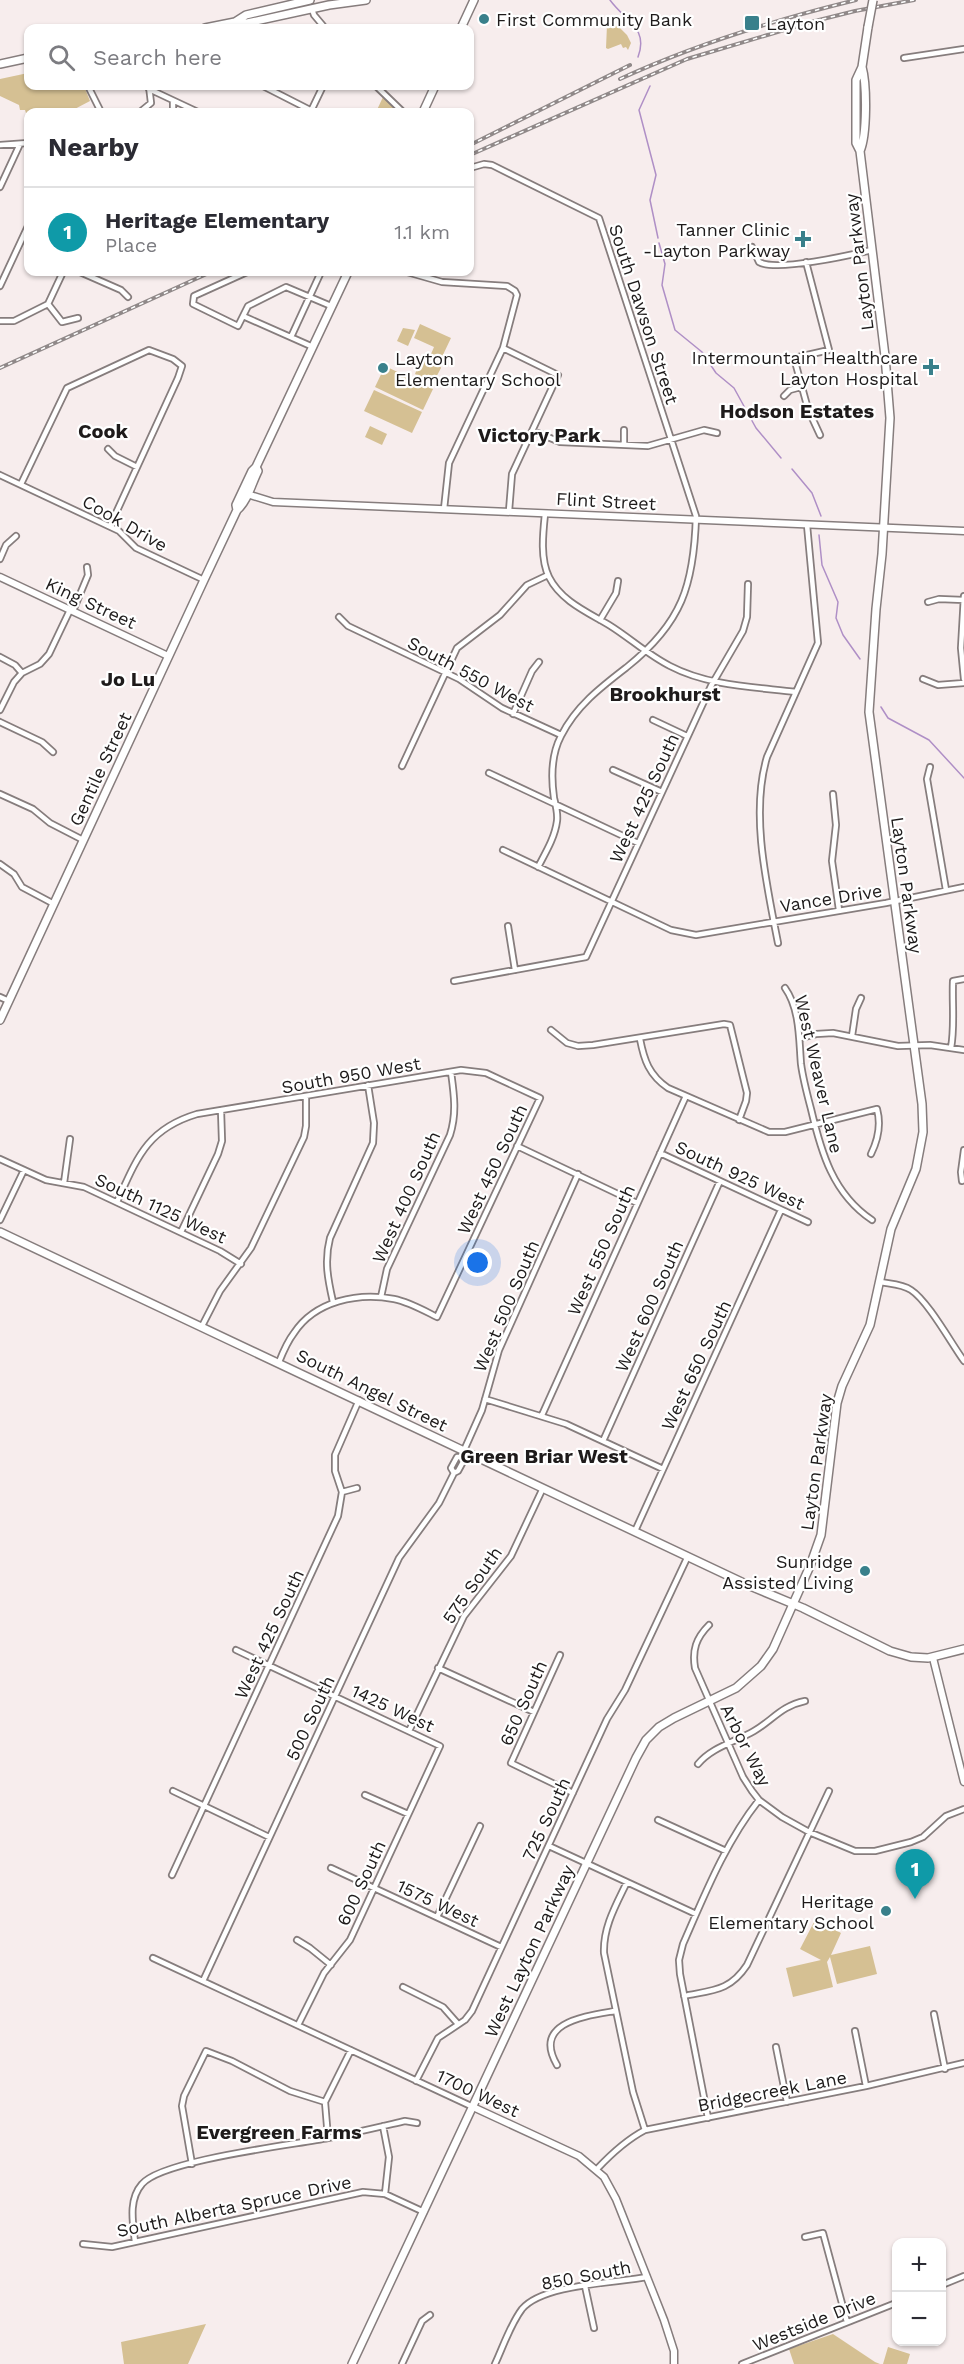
<!DOCTYPE html>
<meta charset="utf-8">
<style>
body{margin:0;font-family:"Work Sans",sans-serif;background:#f2f2f3;color:#2b2b33}
.controls{position:absolute;right:18px;bottom:18px;display:grid;overflow:hidden;border-radius:12px;box-shadow:0 2px 4px #0004}
.controls button{width:54px;height:54px;display:grid;place-items:center;padding:0;border:0;border-bottom:2px solid #e1e1e2;background:#fff;color:#2b2b33;font:30px sans-serif}
.you{position:absolute;left:478px;top:1263px;width:21px;height:21px;margin:-15px;border:4px solid #fff;border-radius:50%;background:#1a73e8;box-shadow:0 0 0 9px #1a73e833}
.badge{display:grid;place-items:center;width:39px;height:39px;border-radius:50%;background:#39808b;color:#fff;font-size:20px;font-weight:700}
.pin{position:absolute;translate:-50% -50px;filter:drop-shadow(0 2px 3px #0008)}
.pin::after{content:'';position:absolute;top:32px;width:21px;height:18px;background:inherit;clip-path:polygon(0 0,100% 0,50% 100%)}
.list{margin:0;padding:0;list-style:none}
h2{display:flex;justify-content:space-between;align-items:center;height:78px;margin:0;padding:0 24px;font-size:26px}
h2 small{font-size:20px;font-weight:400;color:#7c7c81}
.list li{display:grid;grid-template-columns:39px 1fr auto;gap:18px;align-items:center;box-sizing:border-box;height:90px;padding:0 24px;border-top:2px solid #e1e1e2}
.list b{display:block;font-size:22px;white-space:nowrap}
.list p{margin:0;font-size:20px;white-space:nowrap;color:#7c7c81}
.list em{font-size:20px;font-style:normal;color:#7c7c81}
.icon{flex:none;width:33px;height:33px;fill:none;stroke:currentColor;stroke-width:2;stroke-linecap:round;stroke-linejoin:round}
.map{position:relative;flex:none;width:964px;height:2364px;overflow:hidden}
.search{position:absolute;background:#fff;box-shadow:0 2px 4px #0004;left:24px;top:24px;width:450px;height:66px;display:flex;align-items:center;gap:15px;box-sizing:border-box;padding:0 21px;border-radius:12px;color:#7c7c81;font-size:22px}
.panel{position:absolute;background:#fff;box-shadow:0 2px 4px #0004;left:24px;top:108px;width:450px;height:168px;border-radius:12px}
.map>svg:first-child{display:block}
.green{fill:#d5c093}
.lines{fill:none;stroke-linecap:round;stroke-linejoin:round}
.stream{stroke:#af8fc6;stroke-width:1.5}
.minor-casing{stroke:#867d7d;stroke-width:8}
.tertiary-casing{stroke:#867d7d;stroke-width:9}
.secondary-casing{stroke:#867d7d;stroke-width:10}
.minor{stroke:#fff;stroke-width:4.5}
.tertiary{stroke:#fff;stroke-width:6}
.secondary{stroke:#fff;stroke-width:7}
.rail-casing{stroke:#908989;stroke-width:4}
.rail{stroke:#fff;stroke-width:1.5;stroke-dasharray:4.5;stroke-linecap:butt}
.secondary-bridge-casing{stroke:#867d7d;stroke-width:10;stroke-linecap:butt}
.secondary-bridge{stroke:#fff;stroke-width:7}
.poi-dot{fill:#39808b;stroke:#fff;stroke-width:2}
.labels{text-anchor:middle;dominant-baseline:central;stroke-width:4.5;stroke-linejoin:round;paint-order:stroke}
.poi-label{font-size:18px;fill:#1e1b1b;stroke:#fff;text-anchor:end}
.street-label{font-size:18px;fill:#1e1b1b;stroke:#fff}
.neighbourhood-label{font-size:20px;font-weight:bold;fill:#1e1b1b;stroke:#fff}
</style>
<div class="map">
<svg width="964" height="2364" viewBox="0 0 964 2364">
<rect width="100%" height="100%" fill="#f7eded"/>
<path class="green" d="M 607,25 L 618,26 L 627,35 L 631,43 L 628,50 L 626,47 L 623,48 L 621,44 L 608,49 L 606,48 Z
M 28,73 L 28,86 L 84,86 L 90,101 L 69,112 L 26,113 L 25,110 L 20,110 L 19,105 L 0,96 L 0,79 Z
M 383,97 L 398,112 L 376,112 Z
M 420,324 L 451,338 L 441,359 L 431,354 L 434,347 L 414,338 Z
M 403,328 L 415,330 L 408,346 L 397,341 Z
M 423,355 L 439,363 L 441,368 L 433,383 L 415,374 Z
M 385,366 L 433,389 L 423,410 L 375,387 Z
M 374,390 L 422,412 L 412,433 L 364,411 Z
M 370,426 L 387,434 L 382,445 L 365,437 Z
M 820,1921 L 841,1933 L 831,1955 L 870,1946 L 877,1974 L 837,1984 L 830,1957 L 827,1962 L 833,1987 L 793,1997 L 786,1968 L 821,1960 L 800,1949 L 814,1922 Z
M 206,2324 L 188,2364 L 124,2364 L 121,2342 Z
M 833,2334 L 875,2362 L 880,2364 L 794,2364 L 789,2349 Z
M 888,2347 L 910,2354 L 907,2364 L 883,2364 Z"/>
<g class="lines">
<path class="stream" d="M 610,0 C 625,21 649,28 638,57
M 650,86 L 639,110 L 656,175 L 650,200 L 658,238
M 659,243 L 665,264 L 662,285 L 675,330 L 702,352 L 716,373 L 734,388 L 756,428 L 781,458
M 792,469 L 812,493 L 821,516
M 819,535 L 822,565 L 838,602 L 836,618 L 843,635 L 860,659
M 881,707 L 888,718 L 929,740 L 964,778"/>
<g class="minor-casing">
<path id="minor" d="M 312,9 L 314,15 L 325,28
M 904,58 L 964,49
M 88,86 L 101,112
M 263,86 L 314,112
M 376,86 L 403,112
M 149,89 L 198,112
M 311,111 L 323,86
M 140,112 L 151,103 L 149,86
M 173,112 L 173,102
M 0,145 L 28,143
M 470,168 L 484,164 L 492,165 L 599,218 L 696,516 C 694,585 682,623 627,667 C 601,687 576,706 561,736 C 551,755 551,777 554,798 C 556,806 558,813 557,821 C 555,837 546,852 538,867
M 0,187 L 20,144
M 752,247 L 759,262 C 776,272 851,255 872,250
M 806,262 L 829,350 L 794,358 L 808,409 L 820,435
M 80,272 L 121,290 L 128,297
M 247,272 L 194,296 L 193,304 L 238,326 L 248,306 L 286,287 L 331,306
M 407,272 L 442,282 L 507,286 L 515,291 L 517,295 L 503,348 L 449,463 L 444,509
M 0,286 L 28,226
M 48,304 L 62,322 L 78,318
M 243,316 L 313,347
M 0,321 L 14,321 L 48,304 L 63,272
M 291,337 L 321,272
M 503,348 L 558,375 L 512,474 L 509,511
M 784,396 L 790,390 L 801,387
M 533,431 L 560,442 L 648,446 L 704,430 L 717,433
M 624,444 L 624,430
M 108,449 L 115,456 L 137,467
M 0,475 L 119,531 L 136,548 L 204,580
M 21,484 L 67,388 L 149,350 L 173,359 L 182,366 L 178,378 L 110,526
M 545,514 C 543,533 540,559 549,577 C 561,601 587,612 609,625 C 630,638 648,655 670,666 C 708,686 755,687 796,692
M 0,559 L 6,545 L 16,536
M 964,596 L 961,648 L 964,679
M 928,602 L 939,599 L 964,600
M 73,611 L 88,575 L 87,567
M 339,617 L 348,626 L 459,679 L 502,708 L 561,735
M 600,620 L 616,593 L 618,581
M 0,657 L 15,665 L 22,673
M 923,679 L 938,685 L 964,683
M 0,710 L 14,682 L 22,673 L 40,664 L 49,654 L 70,610
M 513,714 L 532,671 L 539,662
M 653,720 L 687,736
M 0,722 L 42,742 L 53,752
M 402,766 L 457,648 L 500,615 L 527,585 L 548,575
M 930,767 L 927,779 L 946,890
M 613,770 L 662,792
M 489,773 L 638,843
M 0,794 L 33,809 L 50,823 L 83,840
M 833,794 L 836,825 L 832,861 L 839,910
M 503,850 L 671,930 L 696,935 L 886,903 L 964,887
M 0,864 L 14,874 L 22,887 L 54,904
M 508,926 L 515,970
M 778,943 C 767,886 750,814 767,757 L 818,643 L 807,525
M 454,981 L 586,957 L 711,686 L 743,631 L 747,617 L 748,584
M 785,988 C 800,1009 799,1040 801,1064 C 803,1079 807,1094 811,1109 C 821,1152 833,1194 872,1220
M 0,997 L 9,1001
M 551,1030 L 567,1043 L 578,1046 L 593,1045 L 724,1024 L 730,1025 L 747,1093 L 746,1101 L 739,1120
M 852,1036 L 856,1009 L 861,998
M 800,1038 L 816,1034 L 833,1033 L 898,1046 L 930,1045 L 964,1050
M 640,1039 C 644,1060 649,1075 668,1088 L 769,1132 L 785,1132 L 877,1109 C 881,1124 878,1140 871,1154
M 951,1048 C 955,1026 952,1004 953,981 L 964,979
M 517,1146 L 637,1203
M 660,1153 L 808,1222
M 0,1159 L 46,1180 L 84,1187 L 220,1251 L 241,1264
M 962,1181 L 961,1172 L 964,1150
M 64,1183 L 70,1139
M 117,1202 C 137,1158 147,1129 197,1114 L 461,1070 L 486,1073 L 540,1098 L 437,1317 C 423,1310 409,1302 394,1299 C 358,1292 315,1301 294,1333 C 287,1342 283,1352 279,1362
M 0,1220 L 24,1170
M 181,1232 L 218,1154 L 222,1141 L 221,1110
M 880,1282 C 890,1284 902,1284 911,1290 C 928,1301 951,1343 964,1361
M 381,1297 L 387,1269 L 450,1135 C 457,1113 454,1094 451,1072
M 333,1302 C 328,1280 324,1261 330,1238 L 373,1143 L 374,1123 L 368,1085
M 202,1326 L 220,1291 L 251,1248 L 304,1137 L 306,1126 L 306,1096
M 485,1399 L 566,1424 L 663,1469
M 542,1415 L 686,1096
M 603,1441 L 720,1181
M 454,1473 L 451,1468 L 457,1457 L 461,1457
M 342,1492 L 357,1488
M 635,1531 L 781,1210
M 709,1625 C 696,1638 692,1650 695,1668 L 743,1777 L 752,1791 L 759,1800 L 782,1817 L 809,1832 L 855,1851 L 875,1851 L 911,1842 L 923,1837 L 946,1816 L 964,1809
M 236,1650 L 440,1746 L 350,1940 L 324,1973 L 298,2025
M 560,1655 L 511,1763 L 573,1793
M 438,1668 L 534,1712
M 409,1731 L 464,1616 L 511,1556 L 543,1488
M 698,1764 C 712,1747 735,1742 754,1731 C 773,1720 781,1706 805,1701
M 173,1791 L 269,1837
M 365,1795 L 408,1814
M 658,1820 L 726,1851
M 549,1846 L 696,1914
M 331,1868 L 501,1947
M 172,1875 L 338,1516 L 342,1492 L 335,1471 L 335,1455 L 359,1400
M 627,1882 C 616,1905 603,1927 604,1953 L 633,2092 L 645,2130
M 437,1917 L 480,1826
M 297,1940 L 310,1948 L 331,1965
M 153,1958 L 473,2107
M 203,1981 L 399,1558 L 439,1503 L 454,1473 L 458,1471 L 464,1460 L 461,1457 L 482,1410 L 499,1350 L 578,1174
M 403,1987 L 443,2007 L 458,2024
M 684,1996 C 713,1990 730,1991 747,1965 L 829,1791
M 934,2014 L 945,2069
M 855,2031 L 866,2086
M 776,2047 L 787,2102
M 557,2065 C 532,2022 586,2016 615,2011
M 416,2081 L 438,2038 L 465,2020 L 472,2011 L 607,1719 L 625,1690 L 688,1556
M 708,2118 L 680,1974 L 679,1960 L 683,1944 C 705,1894 725,1843 759,1800
M 383,2126 L 389,2157 L 385,2194
M 328,2138 L 325,2102 L 351,2050
M 192,2164 L 182,2106 L 184,2096 L 206,2051 L 232,2061 L 290,2091 L 325,2102
M 597,2169 C 612,2153 626,2140 645,2130 L 866,2086 L 964,2063
M 805,2237 L 823,2233 L 847,2322
M 135,2242 C 133,2223 128,2200 142,2184 C 162,2160 292,2145 328,2138 C 354,2133 379,2127 405,2121 L 417,2123
M 83,2244 L 112,2247 L 363,2192 L 385,2194 L 424,2212
M 942,2285 L 964,2276
M 585,2286 L 594,2328
M 402,2364 L 422,2321 L 430,2315
M 495,2364 C 503,2347 510,2325 522,2309 C 543,2284 615,2283 647,2277
M 742,2364 L 896,2303"/>
</g>
<g class="tertiary-casing">
<path id="tertiary" d="M 247,494 L 273,502 L 964,531
M 0,577 L 168,656
M 933,1658 L 964,1782
M 473,2107 L 579,2156 L 604,2177 L 616,2199 L 664,2320 L 674,2351 L 674,2364"/>
</g>
<g class="secondary-casing">
<path id="secondary" d="M 235,22 L 246,15 L 310,0
M 205,28 L 235,22 L 247,23 L 329,5 L 366,0
M 461,28 L 474,0
M 0,64 L 28,58
M 423,112 L 435,86
M 860,151 C 867,135 867,85 862,67
M 237,510 L 236,505 L 252,471 L 256,467 L 348,272
M 0,1020 L 204,580 L 237,510 C 247,502 252,483 258,471 L 256,467
M 0,1232 L 750,1586 L 803,1608 L 890,1651 L 911,1657 L 928,1658 L 964,1649
M 352,2364 L 636,1758 L 646,1740 L 659,1727 L 674,1718 L 736,1688 L 761,1666 L 773,1649 L 810,1566 L 821,1535 L 837,1403 L 842,1386 L 870,1325 L 891,1229 L 916,1169 L 923,1132 L 922,1104 L 869,712 L 876,609 L 882,554 L 890,418 L 885,356 L 860,151 L 856,143 L 856,80 L 862,67 L 868,27"/>
</g>
<use href="#minor" class="minor"/>
<use href="#tertiary" class="tertiary"/>
<use href="#secondary" class="secondary"/>
<g class="rail-casing">
<path id="rail" d="M 620,79 C 696,44 774,20 856,0
M 470,145 L 630,65
M 470,155 L 687,59 L 811,22 L 855,11 L 914,0
M 0,368 L 211,272"/>
</g>
<use href="#rail" class="rail"/>
<g class="secondary-bridge-casing">
<path id="secondary-bridge" d="M 868,27 L 873,0"/>
</g>
<use href="#secondary-bridge" class="secondary-bridge"/>
</g>
<g class="poi-dot">
<circle cx="484" cy="19" r="6"/>
<rect x="744" y="15" width="16" height="16" rx="3"/>
<path d="M800 230h6v6h6v6h-6v6h-6v-6h-6v-6h6z"/>
<path d="M928 358h6v6h6v6h-6v6h-6v-6h-6v-6h6z"/>
<circle cx="383" cy="368" r="6"/>
<circle cx="865" cy="1571" r="6"/>
<circle cx="886" cy="1911" r="6"/>
</g>
<g class="labels">
<g class="poi-label">
<text x="496" y="19" text-anchor="start">First Community Bank</text>
<text x="766" y="23" text-anchor="start">Layton</text>
<text x="790" y="229">Tanner Clinic<tspan x="790" dy="21">-Layton Parkway</tspan></text>
<text x="918" y="357">Intermountain Healthcare<tspan x="918" dy="21">Layton Hospital</tspan></text>
<text x="395" y="358" text-anchor="start">Layton<tspan x="395" dy="21">Elementary School</tspan></text>
<text x="853" y="1561">Sunridge<tspan x="853" dy="21">Assisted Living</tspan></text>
<text x="874" y="1901">Heritage<tspan x="874" dy="21">Elementary School</tspan></text>
</g>
<g class="street-label">
<text transform="translate(859 262) rotate(-97)">Layton Parkway</text>
<text transform="translate(644 314) rotate(72)">South Dawson Street</text>
<text transform="translate(606 501) rotate(3)">Flint Street</text>
<text transform="translate(125 523) rotate(30)">Cook Drive</text>
<text transform="translate(91 603) rotate(25)">King Street</text>
<text transform="translate(471 674) rotate(28)">South 550 West</text>
<text transform="translate(100 769) rotate(-65)">Gentile Street</text>
<text transform="translate(644 798) rotate(-65)">West 425 South</text>
<text transform="translate(907 885) rotate(82)">Layton Parkway</text>
<text transform="translate(831 898) rotate(-9)">Vance Drive</text>
<text transform="translate(819 1074) rotate(77)">West Weaver Lane</text>
<text transform="translate(351 1075) rotate(-10)">South 950 West</text>
<text transform="translate(492 1169) rotate(-65)">West 450 South</text>
<text transform="translate(740 1175) rotate(25)">South 925 West</text>
<text transform="translate(406 1197) rotate(-66)">West 400 South</text>
<text transform="translate(161 1208) rotate(25)">South 1125 West</text>
<text transform="translate(601 1250) rotate(-66)">West 550 South</text>
<text transform="translate(506 1306) rotate(-67)">West 500 South</text>
<text transform="translate(649 1306) rotate(-66)">West 600 South</text>
<text transform="translate(696 1365) rotate(-65)">West 650 South</text>
<text transform="translate(372 1390) rotate(26)">South Angel Street</text>
<text transform="translate(816 1462) rotate(-82)">Layton Parkway</text>
<text transform="translate(472 1585) rotate(-55)">575 South</text>
<text transform="translate(269 1634) rotate(-65)">West 425 South</text>
<text transform="translate(523 1703) rotate(-66)">650 South</text>
<text transform="translate(393 1708) rotate(25)">1425 West</text>
<text transform="translate(310 1718) rotate(-65)">500 South</text>
<text transform="translate(746 1745) rotate(63)">Arbor Way</text>
<text transform="translate(546 1819) rotate(-65)">725 South</text>
<text transform="translate(361 1883) rotate(-65)">600 South</text>
<text transform="translate(438 1903) rotate(25)">1575 West</text>
<text transform="translate(529 1951) rotate(-65)">West Layton Parkway</text>
<text transform="translate(772 2091) rotate(-11)">Bridgecreek Lane</text>
<text transform="translate(478 2093) rotate(25)">1700 West</text>
<text transform="translate(234 2206) rotate(-12)">South Alberta Spruce Drive</text>
<text transform="translate(586 2275) rotate(-11)">850 South</text>
<text transform="translate(814 2321) rotate(-22)">Westside Drive</text>
</g>
<g class="neighbourhood-label">
<text x="797" y="411">Hodson Estates</text>
<text x="103" y="431">Cook</text>
<text x="539" y="435">Victory Park</text>
<text x="128" y="679">Jo Lu</text>
<text x="665" y="694">Brookhurst</text>
<text x="544" y="1456">Green Briar West</text>
<text x="279" y="2132">Evergreen Farms</text>
</g>
</g>
</svg>
<div class="controls">
<button>+</button>
<button>−</button>
</div>
<div class="you"></div>
<div class="pin badge" style="left:915px;top:1899px;background:#0f9aa8">1</div>
<div class="search"><svg class="icon" aria-label="search" viewBox="0 0 24 24"><circle cx="10" cy="10" r="6"/><path d="M15 15l6 6"/></svg>Search here</div>
<section class="panel">
<h2>Nearby<small></small></h2>
<ul class="list">
<li><span class="badge" style="background:#0f9aa8">1</span><div><b>Heritage Elementary</b><p>Place</p></div><em>1.1 km</em></li>
</ul>
</section>
</div>
